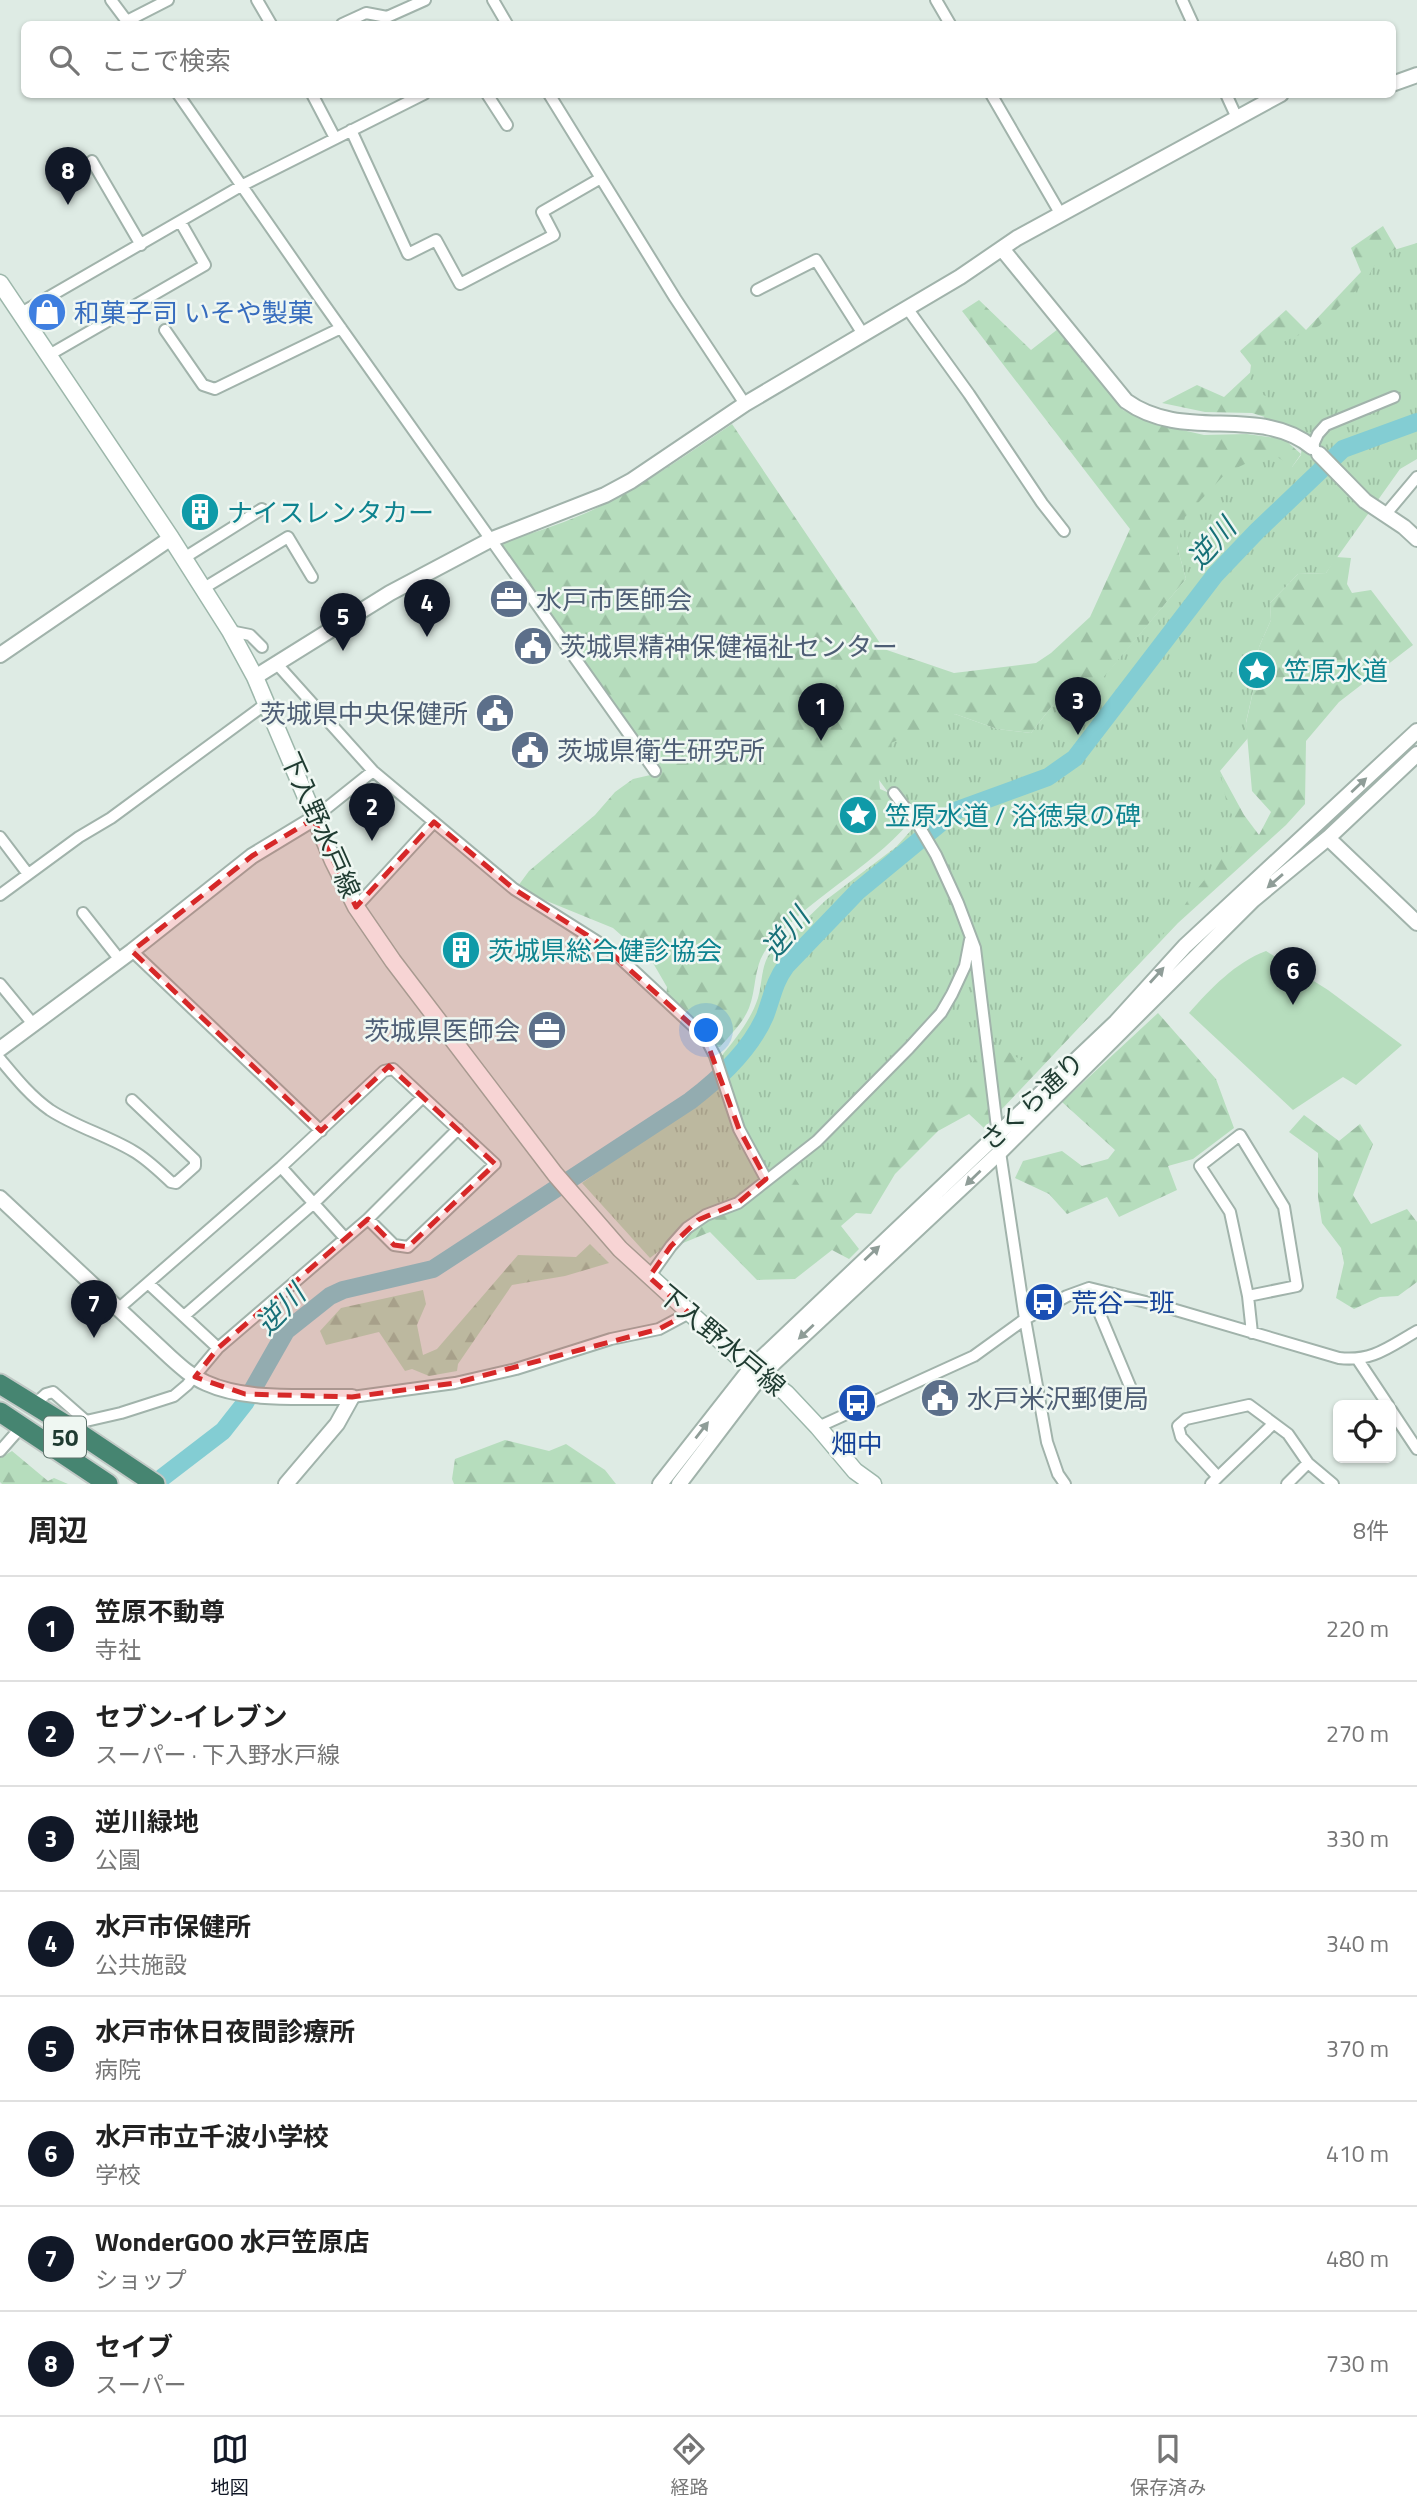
<!DOCTYPE html>
<html lang="ja">
<meta charset="utf-8">
<style>
body{margin:0;font-family:"Titillium Web","Noto Sans JP",sans-serif;background:#f2f2f2;color:#222}
.controls{position:absolute;right:21px;bottom:21px;display:grid;overflow:hidden;border-radius:10px;box-shadow:0 2px 5px #0004}
.controls button{width:63px;height:63px;display:grid;place-items:center;padding:0;border:0;border-bottom:2px solid #e0e0e0;background:#fff;color:#222;font:35px sans-serif}
.you{position:absolute;left:707px;top:1031px;width:24px;height:24px;margin:-18px;border:5px solid #fff;border-radius:50%;background:#1a73e8;box-shadow:0 0 0 10px #1a73e833}
.badge{display:grid;place-items:center;width:46px;height:46px;border-radius:50%;background:#111827;color:#fff;font-size:23px;font-weight:700}
.pin{position:absolute;translate:-50% -58px;filter:drop-shadow(0 2px 4px #0008)}
.pin::after{content:'';position:absolute;top:37px;width:24px;height:21px;background:inherit;clip-path:polygon(0 0,100% 0,50% 100%)}
.list{margin:0;padding:0;list-style:none}
h2{display:flex;justify-content:space-between;align-items:center;height:91px;margin:0;padding:0 28px;font-size:30px}
h2 small{font-size:23px;font-weight:400;color:#767676}
.list li{display:grid;grid-template-columns:46px 1fr auto;gap:21px;align-items:center;box-sizing:border-box;height:105px;padding:0 28px;border-top:2px solid #e0e0e0}
.list b{display:block;font-size:26px;white-space:nowrap}
.list p{margin:0;font-size:23px;white-space:nowrap;color:#767676}
.list em{font-size:23px;font-style:normal;color:#767676}
.icon{flex:none;width:38px;height:38px;fill:none;stroke:currentColor;stroke-width:2;stroke-linecap:round;stroke-linejoin:round}
.map{position:relative;flex:none;width:1417px;height:1484px;overflow:hidden}
.search{position:absolute;background:#fff;box-shadow:0 2px 5px #0004;left:21px;right:21px;top:21px;height:77px;display:flex;align-items:center;gap:18px;box-sizing:border-box;padding:0 24px;border-radius:10px;color:#767676;font-size:26px}
.sheet{height:931px;background:#fff}
nav{display:flex;justify-content:space-around;align-items:center;box-sizing:border-box;height:98px;border-top:2px solid #e0e0e0;background:#fff;font-size:19px;color:#767676}
nav a{display:grid;justify-items:center;gap:4px}
nav .on{color:#111827}
.map>svg:first-child{display:block}
.green{fill:#b6ddbd}
.forest{fill:url(#forest-firs)}
.park{fill:url(#park-tufts)}
.lines{fill:none;stroke-linecap:round;stroke-linejoin:round}
.river{stroke:#83cdd3;stroke-width:18}
.minor-casing{stroke:#a1b3ab;stroke-width:14}
.tertiary-casing{stroke:#a1b3ab;stroke-width:18}
.secondary-casing{stroke:#9db7ab;stroke-width:19}
.trunk-casing{stroke:#c0c8c5;stroke-width:23}
.minor{stroke:#fff;stroke-width:10}
.tertiary{stroke:#fff;stroke-width:14}
.secondary{stroke:#fff;stroke-width:16}
.trunk{stroke:#468571;stroke-width:19}
.oneway{fill:#8f9d98}
.marked{fill:#d62828;fill-opacity:0.2;stroke:#d62828;stroke-width:5;stroke-dasharray:14 9;stroke-linejoin:round}
.labels{text-anchor:middle;dominant-baseline:central;stroke-width:5;stroke-linejoin:round;paint-order:stroke}
.shield{fill:#eff7f2;stroke:#5d736b;stroke-width:2}
.shield-label{font-size:24px;font-weight:bold;fill:#1f3b31}
.shop-label{font-size:26px;fill:#366cbe;stroke:#eff7f2;text-anchor:start}
.culture-label{font-size:26px;fill:#0d838f;stroke:#eff7f2;text-anchor:start}
.service-label{font-size:26px;fill:#4e5e75;stroke:#eff7f2;text-anchor:start}
.street-label{font-size:26px;fill:#1f3b31;stroke:#eff7f2}
.transit-label{font-size:26px;fill:#164399;stroke:#eff7f2;text-anchor:start}
.water-label{font-size:28px;font-style:italic;fill:#177078;stroke:#eff7f2}
</style>
<div class="map">
<svg width="1417" height="1484" viewBox="0 0 1417 1484">
<defs>
<pattern id="forest-firs" width="22" height="20" patternUnits="userSpaceOnUse" patternTransform="scale(1.75)"><rect width="22" height="20" fill="#b6ddbd"/><path d="M5 1l3.5 6h-7zM16 11l3.5 6h-7z" fill="#9cbfa3"/></pattern>
<pattern id="park-tufts" width="24" height="20" patternUnits="userSpaceOnUse" patternTransform="scale(1.75)"><rect width="24" height="20" fill="#b6ddbd"/><path d="M3 7l-1-3M5 7V3M7 7l1-3M15 17l-1-3M17 17v-4M19 17l1-3" fill="none" stroke="#9cbfa3"/></pattern>
</defs>
<rect width="100%" height="100%" fill="#deebe4"/>
<path class="green" d="M 1266,951 L 1328,990 L 1402,1045 L 1356,1085 L 1343,1077 L 1293,1110 L 1189,1013 C 1210,989 1236,962 1266,951 Z"/>
<path class="forest" d="M 1383,226 L 1398,252 L 1417,243 L 1417,314 L 1303,429 L 1252,413 L 1205,412 L 1162,403 L 1197,385 L 1224,397 L 1254,369 L 1240,351 L 1286,310 L 1306,330 L 1361,272 L 1351,248 Z
M 979,300 L 1031,350 L 1058,329 L 1123,410 L 1156,424 L 1204,435 L 1247,434 L 1284,439 L 1301,454 L 1292,467 L 1177,546 L 1186,579 L 1081,705 L 1059,697 L 1031,733 L 997,729 L 955,714 L 879,780 L 880,789 L 887,792 L 909,823 C 868,870 808,898 768,947 C 753,965 757,988 749,1008 C 743,1023 730,1035 720,1047 L 716,1047 L 666,997 L 667,987 L 653,963 L 613,928 L 532,895 L 518,886 L 529,871 L 595,815 L 615,792 L 633,779 L 659,773 L 500,542 C 548,530 598,511 641,484 C 672,465 702,444 732,424 L 884,649 L 954,673 L 1036,663 L 1051,653 L 1090,617 L 1130,529 L 962,311 Z
M 1336,557 L 1351,558 L 1347,584 L 1352,593 L 1371,590 L 1413,645 L 1339,702 L 1306,741 L 1305,804 L 1286,825 L 1178,923 L 984,1128 L 969,1114 L 938,1131 L 895,1174 L 871,1214 L 856,1213 L 841,1226 L 859,1249 L 849,1259 L 832,1250 L 795,1279 L 757,1280 L 710,1232 L 683,1243 L 659,1225 L 1220,771 L 1244,815 L 1259,835 L 1271,812 L 1252,791 L 1246,723 L 1257,674 L 1259,647 L 1271,620 L 1270,603 L 1298,574 L 1326,573 Z
M 1158,1013 L 1216,1079 L 1234,1128 L 1193,1159 L 1168,1166 L 1177,1190 L 1119,1217 L 1107,1197 L 1067,1214 L 1049,1194 L 1015,1178 L 1023,1161 L 1062,1151 L 1082,1166 L 1108,1159 L 1115,1150 L 1062,1102 Z
M 1304,1115 L 1339,1141 L 1360,1124 L 1373,1144 L 1353,1195 L 1371,1224 L 1407,1209 L 1417,1222 L 1417,1282 L 1398,1296 L 1380,1297 L 1354,1309 L 1336,1298 L 1344,1263 L 1341,1248 L 1322,1223 L 1318,1197 L 1318,1153 L 1289,1132 Z
M 590,1244 L 609,1263 L 565,1276 L 512,1285 L 458,1364 L 457,1371 L 429,1376 L 412,1369 L 405,1371 L 379,1332 L 326,1345 L 320,1331 L 341,1308 L 423,1290 L 426,1304 L 417,1325 L 423,1355 L 437,1349 L 518,1255 L 576,1257 Z
M 505,1440 L 549,1451 L 566,1444 L 605,1470 L 616,1484 L 454,1484 L 452,1479 L 455,1459 Z
M 12,1451 L 48,1481 L 54,1478 L 68,1484 L 2,1484 L 0,1482 L 0,1458 Z"/>
<path class="park" d="M 1417,243 L 1417,459 L 1400,469 L 1326,573 L 1298,574 L 1270,603 L 1271,620 L 1259,647 L 1257,674 L 1246,722 L 1248,738 L 1220,771 L 1227,805 L 1242,834 L 1188,900 L 1170,927 L 1122,978 L 1028,1065 L 987,1037 L 964,1078 L 927,1125 L 883,1161 L 843,1188 L 802,1189 L 785,1163 L 757,1182 L 753,1179 L 650,1258 L 582,1183 L 727,1079 L 721,1057 L 720,1058 C 735,1039 750,1022 758,998 C 762,984 761,970 768,956 L 826,900 L 896,847 L 914,827 L 879,780 L 891,743 L 955,714 L 997,729 L 1031,733 L 1059,697 L 1081,704 L 1186,579 L 1177,546 L 1185,517 L 1226,473 L 1270,452 L 1292,467 L 1301,455 L 1303,433 L 1286,424 L 1264,420 L 1266,396 L 1248,390 L 1252,356 L 1319,326 L 1367,280 L 1377,260 L 1394,250 Z"/>
<g class="lines">
<path class="river" d="M 154,1484 L 223,1431 L 245,1403 L 286,1331 L 330,1296 L 343,1290 L 433,1269 L 690,1101 C 719,1079 750,1051 765,1016 C 772,998 774,982 786,966 L 858,891 L 955,811 L 1048,777 L 1075,758 L 1215,575 L 1257,531 L 1343,449 L 1417,422"/>
<g class="minor-casing">
<path id="minor" d="M 111,0 L 129,24
M 257,0 L 271,24
M 493,0 L 507,24
M 936,0 L 950,24
M 1182,0 L 1193,24
M 127,21 L 168,0
M 342,24 L 366,13 L 387,17 L 425,0
M 178,94 L 321,300 L 655,771
M 312,94 L 335,138
M 487,94 L 507,125
M 549,94 L 675,298 L 745,404
M 991,94 L 1060,213
M 1226,94 L 1237,118
M 351,130 L 408,254 L 436,240 L 460,284 L 554,235 L 542,212 L 601,178
M 92,161 L 141,245
M 757,290 L 816,260 L 863,334
M 907,308 L 969,394 L 1042,503 L 1064,531
M 21,313 L 241,186 L 424,94
M 165,330 L 203,385 L 215,389 L 341,328
M 49,355 L 205,265 L 181,223
M 1317,452 L 1312,447 L 1318,434 L 1326,425 L 1394,397
M 1385,515 L 1417,477
M 184,558 L 262,509
M 204,588 L 288,537 L 312,577
M 230,631 L 250,635 L 262,647
M 276,663 L 373,771 L 514,889 L 601,944 L 620,958 L 705,1037 L 715,1056 L 739,1129 L 766,1179
M 894,793 L 919,826 L 936,855 L 958,903 L 975,948 L 1000,1152 L 1025,1319 L 1047,1442 L 1058,1474 L 1065,1484
M 313,819 L 373,771
M 0,837 L 28,874
M 0,895 L 79,837 L 111,818 L 267,703
M 356,907 L 434,822
M 83,913 L 120,960
M 132,951 L 321,1131
M 0,984 L 33,1024
M 0,1059 C 15,1077 30,1096 50,1110 C 76,1127 106,1135 133,1151 C 147,1159 159,1171 171,1182 L 176,1183 L 195,1166 L 195,1160 L 132,1100
M 281,1167 L 344,1237
M 649,1277 L 671,1246 L 687,1228 L 706,1215 L 738,1203 L 817,1141 L 909,1048 L 941,1013 L 952,994 L 965,966 L 970,940
M 149,1284 L 218,1348
M 1089,1288 L 1132,1391
M 1248,1296 L 1297,1286 L 1284,1207 L 1240,1135 L 1200,1166 L 1230,1212 L 1248,1296 L 1252,1333
M 118,1309 L 281,1167 L 384,1071 L 393,1069 L 495,1164 L 408,1247 L 394,1245 L 368,1219
M 184,1316 L 314,1203 L 423,1097
M 1358,1360 L 1388,1405
M 352,1397 L 455,1383 L 516,1369 L 611,1339 L 659,1329 L 689,1313
M 34,1405 L 46,1394 L 53,1392 L 86,1421 L 121,1413 L 174,1396 L 187,1385 L 218,1348 L 368,1219 L 458,1129
M 1391,1410 L 1417,1449
M 818,1427 L 974,1356 L 1025,1319 L 1067,1296 L 1089,1288 L 1162,1306 L 1339,1358 C 1372,1362 1389,1347 1417,1331
M 0,1451 L 15,1434
M 1218,1477 L 1273,1424
M 1211,1484 L 1218,1477 L 1181,1437 L 1178,1426 L 1186,1419 L 1249,1405 L 1288,1434 L 1308,1463 L 1333,1484
M 1287,1484 L 1308,1463"/>
</g>
<g class="tertiary-casing">
<path id="tertiary" d="M 1392,84 L 1417,75
M 1003,250 L 1126,401 C 1184,443 1259,404 1312,447
M 1319,454 L 1365,501 L 1404,527 L 1417,539
M 0,655 L 171,538
M 255,677 L 390,593 L 490,540 L 605,495 L 631,481 L 745,404 L 960,277 L 1017,238 L 1281,94
M 1328,838 L 1417,923
M 0,1049 L 132,951 L 252,856 L 313,819
M 0,1198 L 170,1357 C 181,1367 192,1377 206,1383 C 248,1402 306,1396 352,1397 L 337,1424 L 286,1484
M 660,1484 L 751,1368 L 1116,1022 L 1185,946 L 1417,731
M 679,1484 L 761,1376 L 774,1363 L 1000,1152 L 1253,900 L 1328,838 L 1417,754"/>
</g>
<g class="secondary-casing">
<path id="secondary" d="M 0,283 L 171,538 L 230,631 L 255,677 L 333,861 L 356,907 L 393,961 L 555,1174 L 620,1249 L 736,1355 L 786,1393 L 818,1427 L 855,1471 L 873,1484"/>
</g>
<g class="trunk-casing">
<path id="trunk" d="M 0,1384 L 73,1429 L 155,1484
M 0,1412 L 108,1484"/>
</g>
<use href="#minor" class="minor"/>
<use href="#tertiary" class="tertiary"/>
<use href="#secondary" class="secondary"/>
<use href="#trunk" class="trunk"/>
</g>
<defs><path id="oneway-solid" d="M-6-.8H1V-3.2L6.5 0L1 3.2V.8H-6Z" transform="scale(1.75)"/></defs>
<g class="oneway">
<use href="#oneway-solid" transform="translate(1359 785) rotate(-43)"/>
<use href="#oneway-solid" transform="translate(1275 881) rotate(139)"/>
<use href="#oneway-solid" transform="translate(1157 975) rotate(-48)"/>
<use href="#oneway-solid" transform="translate(973 1178) rotate(136)"/>
<use href="#oneway-solid" transform="translate(872 1253) rotate(-43)"/>
<use href="#oneway-solid" transform="translate(806 1332) rotate(137)"/>
<use href="#oneway-solid" transform="translate(702 1430) rotate(-52)"/>
</g>
<path class="marked" d="M 313,819 L 356,907 L 434,822 L 514,889 L 601,944 L 705,1037 L 739,1129 L 766,1179 L 738,1203 L 698,1220 L 671,1246 L 649,1277 L 689,1313 L 659,1329 L 455,1383 L 352,1397 L 245,1394 L 195,1377 L 218,1348 L 368,1219 L 394,1245 L 408,1247 L 495,1164 L 389,1066 L 321,1131 L 132,951 L 252,856 Z"/>
<defs>
<g id="shop-disc" transform="scale(2.0125)"><circle r="9.5" fill="#3f7fe0" stroke="#eff7f2"/><path d="M-5-2.5h2.3a2.7 3.5 0 0 1 5.4 0H5L5.5 6h-11ZM-1.5-2.5h3a1.5 2.3 0 0 0-3 0Z" fill="#fff"/></g>
<g id="building-disc" transform="scale(2.0125)"><circle r="9.5" fill="#0f9aa8" stroke="#eff7f2"/><path d="M-4-6H4V6H1V3H-1V6H-4ZM-2.5-4.3h1.7v1.8h-1.7ZM.8-4.3h1.7v1.8H.8ZM-2.5-1h1.7V.8h-1.7ZM.8-1h1.7V.8H.8Z" fill="#fff"/></g>
<g id="office-disc" transform="scale(2.0125)"><circle r="9.5" fill="#5c6f8a" stroke="#eff7f2"/><path d="M-6-3h4V-5.5h4V-3h4V5H-6ZM-1-4.5V-3h2v-1.5ZM-6 0V1H6V0Z" fill="#fff"/></g>
<g id="civic-disc" transform="scale(2.0125)"><circle r="9.5" fill="#5c6f8a" stroke="#eff7f2"/><path d="M-.6-6.5H3V-4.5H.6V-3L4-1V1h2V6H-6V1h2V-1L-.6-3ZM-1.2 2.5V6h2.4V2.5Z" fill="#fff"/></g>
<g id="sight-disc" transform="scale(2.0125)"><circle r="9.5" fill="#0f9aa8" stroke="#eff7f2"/><path d="M0-6L1.8-2.2L6-1.7L2.9 1.2L3.7 5.4L0 3.3L-3.7 5.4L-2.9 1.2L-6-1.7L-1.8-2.2Z" fill="#fff"/></g>
<g id="bus-disc" transform="scale(2.0125)"><circle r="9.5" fill="#1a4fb4" stroke="#eff7f2"/><path d="M-5-6H5V4H4V6H2V4H-2V6H-4V4H-5ZM-3.5-4V0h7V-4ZM-3.5 1.2v1.5H-2V1.2ZM2 1.2v1.5H3.5V1.2Z" fill="#fff"/></g>
</defs>
<g fill-rule="evenodd">
<use href="#shop-disc" x="47" y="312"/>
<use href="#building-disc" x="200" y="512"/>
<use href="#office-disc" x="509" y="599"/>
<use href="#civic-disc" x="533" y="646"/>
<use href="#sight-disc" x="1257" y="670"/>
<use href="#civic-disc" x="495" y="713"/>
<use href="#civic-disc" x="530" y="750"/>
<use href="#sight-disc" x="858" y="815"/>
<use href="#building-disc" x="461" y="950"/>
<use href="#office-disc" x="547" y="1030"/>
<use href="#bus-disc" x="1044" y="1302"/>
<use href="#civic-disc" x="940" y="1398"/>
<use href="#bus-disc" x="857" y="1403"/>
</g>
<g class="labels">
<rect class="shield" x="44" y="1416.5" width="42" height="41" rx="5"/>
<g class="shield-label">
<text x="65" y="1437">50</text>
</g>
<g class="shop-label">
<text x="74" y="312">和菓子司 いそや製菓</text>
</g>
<g class="culture-label">
<text x="227" y="512">ナイスレンタカー</text>
<text x="1284" y="670">笠原水道</text>
<text x="885" y="815">笠原水道 / 浴徳泉の碑</text>
<text x="488" y="950">茨城県総合健診協会</text>
</g>
<g class="service-label">
<text x="536" y="599">水戸市医師会</text>
<text x="560" y="646">茨城県精神保健福祉センター</text>
<text x="468" y="713" text-anchor="end">茨城県中央保健所</text>
<text x="557" y="750">茨城県衛生研究所</text>
<text x="520" y="1030" text-anchor="end">茨城県医師会</text>
<text x="967" y="1398">水戸米沢郵便局</text>
</g>
<g class="street-label">
<text transform="translate(321 825) rotate(66)">下入野水戸線</text>
<text transform="translate(1032 1101) rotate(-43)">さくら通り</text>
<text transform="translate(722 1340) rotate(40)">下入野水戸線</text>
</g>
<g class="transit-label">
<text x="1071" y="1302">荒谷一班</text>
<text x="857" y="1443" text-anchor="middle">畑中</text>
</g>
<g class="water-label">
<text transform="translate(1211 543) rotate(-48)">逆川</text>
<text transform="translate(785 933) rotate(-50)">逆川</text>
<text transform="translate(280 1309) rotate(-46)">逆川</text>
</g>
</g>
</svg>
<div class="controls">
<button><svg class="icon" aria-label="locate" viewBox="0 0 24 24"><circle cx="12" cy="12" r="6"/><path d="M12 2v4M12 18v4M2 12h4M18 12h4"/></svg></button>
</div>
<div class="you"></div>
<div class="pin badge" style="left:821px;top:741px">1</div>
<div class="pin badge" style="left:372px;top:841px">2</div>
<div class="pin badge" style="left:1078px;top:735px">3</div>
<div class="pin badge" style="left:427px;top:637px">4</div>
<div class="pin badge" style="left:343px;top:651px">5</div>
<div class="pin badge" style="left:1293px;top:1005px">6</div>
<div class="pin badge" style="left:94px;top:1338px">7</div>
<div class="pin badge" style="left:68px;top:205px">8</div>
<div class="search"><svg class="icon" aria-label="search" viewBox="0 0 24 24"><circle cx="10" cy="10" r="6"/><path d="M15 15l6 6"/></svg>ここで検索</div>
</div>
<section class="sheet">
<h2>周辺<small>8件</small></h2>
<ul class="list">
<li><span class="badge">1</span><div><b>笠原不動尊</b><p>寺社</p></div><em>220 m</em></li>
<li><span class="badge">2</span><div><b>セブン-イレブン</b><p>スーパー · 下入野水戸線</p></div><em>270 m</em></li>
<li><span class="badge">3</span><div><b>逆川緑地</b><p>公園</p></div><em>330 m</em></li>
<li><span class="badge">4</span><div><b>水戸市保健所</b><p>公共施設</p></div><em>340 m</em></li>
<li><span class="badge">5</span><div><b>水戸市休日夜間診療所</b><p>病院</p></div><em>370 m</em></li>
<li><span class="badge">6</span><div><b>水戸市立千波小学校</b><p>学校</p></div><em>410 m</em></li>
<li><span class="badge">7</span><div><b>WonderGOO 水戸笠原店</b><p>ショップ</p></div><em>480 m</em></li>
<li><span class="badge">8</span><div><b>セイブ</b><p>スーパー</p></div><em>730 m</em></li>
</ul>
</section>
<nav>
<a class="on"><svg class="icon" aria-label="map" viewBox="0 0 24 24"><path d="M3 6l6-2 6 2 6-2v14l-6 2-6-2-6 2zM9 4v14M15 6v14"/></svg>地図</a>
<a><svg class="icon" aria-label="directions" viewBox="0 0 24 24"><path d="M12 3l9 9-9 9-9-9zM9 14v-3h6M13 9l2 2-2 2"/></svg>経路</a>
<a><svg class="icon" aria-label="saved" viewBox="0 0 24 24"><path d="M7 4h10v16l-5-4-5 4z"/></svg>保存済み</a>
</nav>
